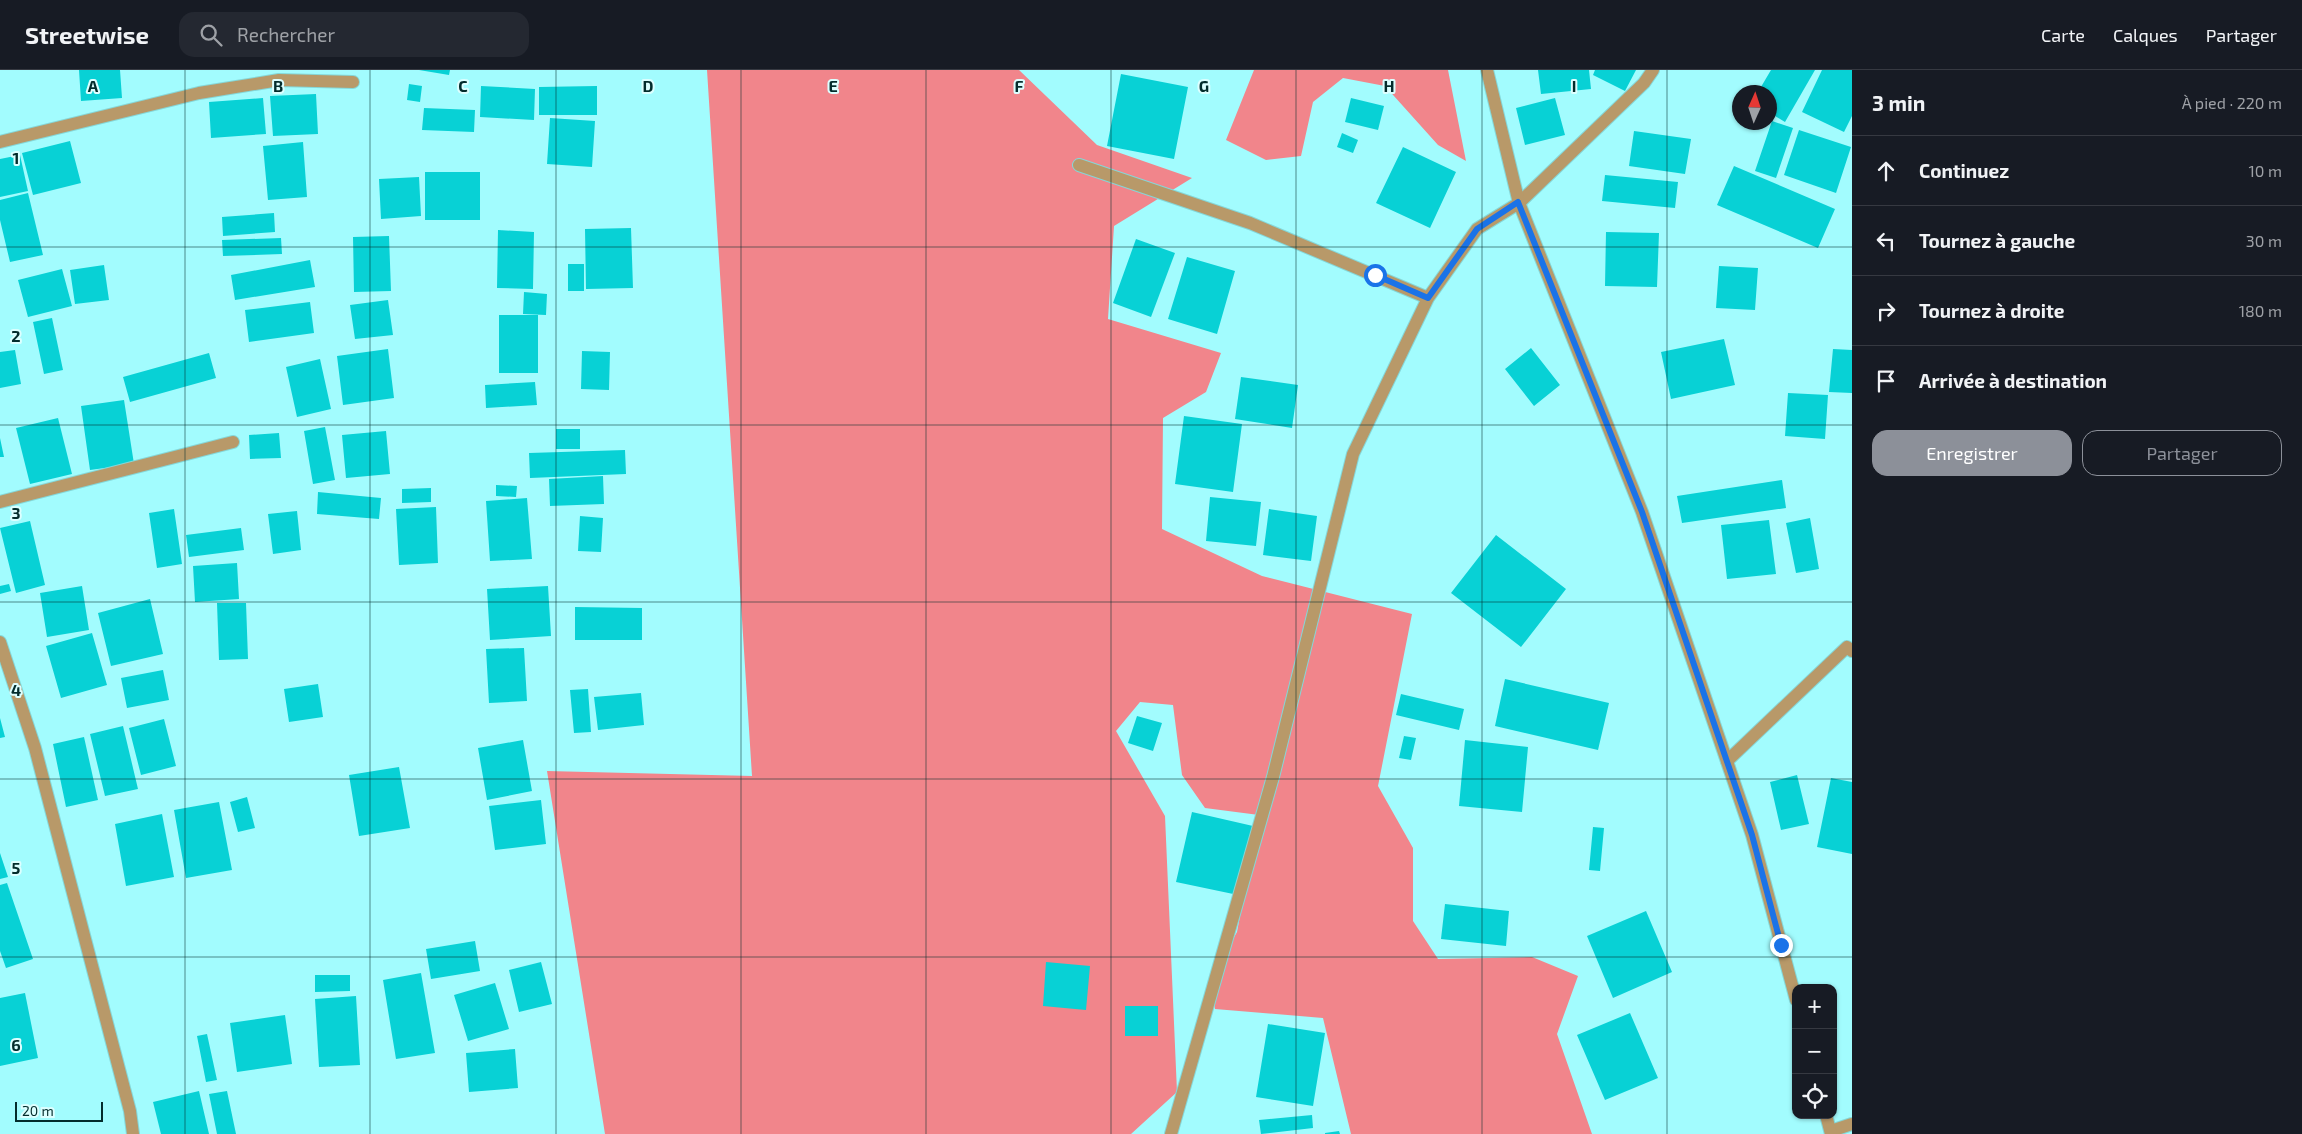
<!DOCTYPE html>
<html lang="fr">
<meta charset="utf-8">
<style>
body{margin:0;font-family:"Exo 2",sans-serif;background:#242831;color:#f1f3f6}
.controls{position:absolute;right:15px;bottom:15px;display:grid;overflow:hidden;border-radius:10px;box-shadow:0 1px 4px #0004}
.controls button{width:45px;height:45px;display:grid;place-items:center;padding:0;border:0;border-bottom:1px solid #363941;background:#171b24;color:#f1f3f6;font:25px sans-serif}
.compass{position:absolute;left:1732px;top:15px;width:45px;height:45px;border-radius:50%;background:#171b24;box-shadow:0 1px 4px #0004;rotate:3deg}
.scale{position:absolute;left:15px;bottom:12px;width:88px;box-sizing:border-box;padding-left:5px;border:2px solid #032c2c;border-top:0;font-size:14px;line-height:18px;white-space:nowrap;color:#032c2c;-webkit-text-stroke:4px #dff;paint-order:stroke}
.stop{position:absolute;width:15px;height:15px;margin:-11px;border:4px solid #1a73e8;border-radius:50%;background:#fff}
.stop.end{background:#1a73e8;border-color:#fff;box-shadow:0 1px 5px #0008}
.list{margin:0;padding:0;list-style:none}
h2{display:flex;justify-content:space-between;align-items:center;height:65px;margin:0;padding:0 20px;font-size:21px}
h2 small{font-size:16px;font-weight:400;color:#9ea1a6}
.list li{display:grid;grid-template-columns:32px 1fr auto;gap:15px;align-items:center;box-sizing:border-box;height:70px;padding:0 20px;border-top:1px solid #363941}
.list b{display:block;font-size:19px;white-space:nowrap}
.list em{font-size:16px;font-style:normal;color:#9ea1a6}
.actions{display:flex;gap:10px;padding:15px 20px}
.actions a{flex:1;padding:11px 0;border:1px solid #8c9099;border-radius:15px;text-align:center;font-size:18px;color:#8c9099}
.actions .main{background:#8c9099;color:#fff}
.icon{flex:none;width:28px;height:28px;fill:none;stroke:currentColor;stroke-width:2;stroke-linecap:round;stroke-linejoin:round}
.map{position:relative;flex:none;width:1852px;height:1064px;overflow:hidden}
header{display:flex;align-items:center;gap:30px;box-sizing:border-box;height:70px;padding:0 25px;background:#171b24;border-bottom:1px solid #363941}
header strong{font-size:24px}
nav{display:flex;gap:28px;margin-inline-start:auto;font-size:18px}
.search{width:350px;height:45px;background:#242831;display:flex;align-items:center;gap:12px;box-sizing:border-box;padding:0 18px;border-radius:15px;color:#9ea1a6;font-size:19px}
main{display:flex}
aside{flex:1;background:#171b24}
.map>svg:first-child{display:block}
.forest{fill:#f1858b}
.building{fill:#08d1d5}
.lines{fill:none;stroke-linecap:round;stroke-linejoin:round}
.minor-casing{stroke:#85d7d8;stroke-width:14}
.tertiary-casing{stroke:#85d7d8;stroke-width:14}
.minor{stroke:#b89969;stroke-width:12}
.tertiary{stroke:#b89969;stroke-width:12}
.route{stroke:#1a73e8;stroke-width:6}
.grid{fill:none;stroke:#032c2c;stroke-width:1;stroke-opacity:0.55}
.grid-label{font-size:16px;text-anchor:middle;font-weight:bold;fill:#032c2c;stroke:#dff;stroke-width:4;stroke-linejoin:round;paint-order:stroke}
</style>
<header>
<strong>Streetwise</strong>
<div class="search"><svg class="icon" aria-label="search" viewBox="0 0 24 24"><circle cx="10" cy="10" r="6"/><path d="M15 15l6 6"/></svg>Rechercher</div>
<nav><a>Carte</a><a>Calques</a><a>Partager</a></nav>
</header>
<main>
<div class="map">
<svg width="1852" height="1064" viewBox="0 0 1852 1064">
<rect width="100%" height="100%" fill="#a2fcfe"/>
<path class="forest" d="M 707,0 L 1019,0 L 1097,75 L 1192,108 L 1114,156 L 1108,249 L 1221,283 L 1206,322 L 1163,348 L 1162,459 L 1262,506 L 1412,544 L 1378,716 L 1413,778 L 1413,851 L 1438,889 L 1532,887 L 1578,906 L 1557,964 L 1592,1064 L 1351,1064 L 1323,948 L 1215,939 L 1210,911 L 1237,862 L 1259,745 L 1205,738 L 1182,705 L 1173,635 L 1140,632 L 1116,661 L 1165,746 L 1177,1022 L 1131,1064 L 605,1064 L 547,701 L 752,706 Z
M 1254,0 L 1448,0 L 1466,91 L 1438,75 L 1385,16 L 1343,8 L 1313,32 L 1301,86 L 1266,90 L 1226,70 Z"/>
<path class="building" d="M 79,0 L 120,0 L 122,28 L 81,31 Z
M 419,0 L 450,0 L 449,5 Z
M 1538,0 L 1589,0 L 1591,19 L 1541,24 Z
M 1595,0 L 1636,0 L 1625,21 L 1593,5 Z
M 1771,0 L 1815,0 L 1785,52 L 1770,43 L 1770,22 L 1758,22 Z
M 1822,0 L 1852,0 L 1852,46 L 1844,62 L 1802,42 Z
M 1121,4 L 1188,17 L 1174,89 L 1107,76 Z
M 409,14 L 422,16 L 420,32 L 407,30 Z
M 481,16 L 535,19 L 534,50 L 480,47 Z
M 597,16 L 597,45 L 539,45 L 539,17 Z
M 316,24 L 318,64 L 273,66 L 270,26 Z
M 263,28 L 266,64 L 211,68 L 209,32 Z
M 1351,28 L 1384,36 L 1378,60 L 1345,52 Z
M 1555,28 L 1565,65 L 1525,75 L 1516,38 Z
M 424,38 L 475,40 L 474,62 L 422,60 Z
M 550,48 L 595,51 L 592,97 L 547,94 Z
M 1772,51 L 1793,58 L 1776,108 L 1755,101 Z
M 1799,60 L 1851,77 L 1836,123 L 1784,105 Z
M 1634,61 L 1691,69 L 1685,104 L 1629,96 Z
M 1342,63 L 1358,70 L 1353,83 L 1337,77 Z
M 70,71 L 81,113 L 33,125 L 22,83 Z
M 303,72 L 307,127 L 268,130 L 263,76 Z
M 1403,77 L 1456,102 L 1430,158 L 1376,133 Z
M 20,85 L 28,121 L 0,127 L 0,89 Z
M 1734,96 L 1835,139 L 1818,178 L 1717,135 Z
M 425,102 L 480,102 L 480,150 L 425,150 Z
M 1605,105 L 1678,112 L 1675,138 L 1602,131 Z
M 419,107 L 421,146 L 381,149 L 379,109 Z
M 28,123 L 43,185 L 10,192 L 0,150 L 0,130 Z
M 274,143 L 275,162 L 223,166 L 222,147 Z
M 631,158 L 633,218 L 586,219 L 585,159 Z
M 498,160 L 534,162 L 533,219 L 497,218 Z
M 1606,162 L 1659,163 L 1657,217 L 1605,216 Z
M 389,166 L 391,221 L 354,222 L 353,167 Z
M 281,168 L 282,184 L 223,186 L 222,170 Z
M 1136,169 L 1175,183 L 1151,247 L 1113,233 Z
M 1187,187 L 1235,201 L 1217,264 L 1168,249 Z
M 310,190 L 315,217 L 235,230 L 231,205 Z
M 568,194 L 584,194 L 584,221 L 568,221 Z
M 104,195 L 109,230 L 75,234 L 70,200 Z
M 1719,196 L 1758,198 L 1755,240 L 1716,238 Z
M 62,199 L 72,236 L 28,247 L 18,210 Z
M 524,222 L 547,224 L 546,245 L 523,244 Z
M 388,230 L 393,265 L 355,269 L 350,235 Z
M 310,232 L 314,263 L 249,272 L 245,240 Z
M 499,245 L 538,245 L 538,303 L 499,303 Z
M 52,248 L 63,300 L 44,304 L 33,252 Z
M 1724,269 L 1735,315 L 1671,329 L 1661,282 Z
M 1531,278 L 1560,315 L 1534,336 L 1505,299 Z
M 388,279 L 394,328 L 343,335 L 337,286 Z
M 1833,279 L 1852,280 L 1852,323 L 1829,322 Z
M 15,280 L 21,314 L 0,318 L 0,282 Z
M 582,281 L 610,282 L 609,320 L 581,319 Z
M 209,283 L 216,308 L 130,332 L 123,307 Z
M 320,289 L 331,339 L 297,347 L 286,297 Z
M 1241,307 L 1298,315 L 1292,358 L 1235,349 Z
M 535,312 L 537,335 L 486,338 L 485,315 Z
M 1788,323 L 1828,325 L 1825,369 L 1785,366 Z
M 124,330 L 134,394 L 90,400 L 81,336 Z
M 1184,346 L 1242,354 L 1233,422 L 1175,414 Z
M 58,348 L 72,404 L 30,414 L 16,358 Z
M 325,357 L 335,410 L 313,414 L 304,361 Z
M 556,359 L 580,359 L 580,379 L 556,379 Z
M 386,361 L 390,404 L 346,408 L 342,365 Z
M 279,363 L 281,388 L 250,389 L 249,365 Z
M 0,368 L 4,387 L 0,387 Z
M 625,380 L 626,404 L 530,408 L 529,383 Z
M 603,406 L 604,434 L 550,436 L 549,409 Z
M 1782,410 L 1786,438 L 1682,453 L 1677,426 Z
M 496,415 L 517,416 L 516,427 L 496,426 Z
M 431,418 L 431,432 L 402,433 L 402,419 Z
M 318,422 L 381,428 L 379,449 L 317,444 Z
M 1210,427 L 1261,432 L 1256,476 L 1206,471 Z
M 527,428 L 532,489 L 490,491 L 486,431 Z
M 436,437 L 438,493 L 399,495 L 396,439 Z
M 174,439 L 182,494 L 157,498 L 149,443 Z
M 1269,439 L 1317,446 L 1311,491 L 1263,485 Z
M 297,441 L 301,480 L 273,484 L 268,444 Z
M 580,446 L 603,448 L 601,482 L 578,481 Z
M 1810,448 L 1819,499 L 1796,503 L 1786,453 Z
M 1769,450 L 1776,504 L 1727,509 L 1721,455 Z
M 30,451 L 45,515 L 16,523 L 0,458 Z
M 241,458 L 244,480 L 189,487 L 186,465 Z
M 1496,465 L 1566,519 L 1521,577 L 1451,523 Z
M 237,493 L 239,529 L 195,532 L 193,496 Z
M 9,514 L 11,521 L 0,524 L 0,516 Z
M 82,516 L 89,560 L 47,567 L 40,523 Z
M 548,516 L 551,566 L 490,570 L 487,519 Z
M 150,529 L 163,584 L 111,596 L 98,543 Z
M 217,533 L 246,533 L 248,589 L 219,590 Z
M 575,537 L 642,538 L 642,570 L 575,570 Z
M 92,563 L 107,615 L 61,628 L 46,576 Z
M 524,578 L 527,631 L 489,633 L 486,579 Z
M 163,600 L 169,630 L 127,638 L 121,608 Z
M 1505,609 L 1609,633 L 1598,680 L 1495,656 Z
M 318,614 L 323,647 L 289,652 L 284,619 Z
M 588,619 L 591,662 L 574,663 L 570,620 Z
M 641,623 L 644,655 L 598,660 L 594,627 Z
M 1401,624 L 1464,639 L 1459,660 L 1396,645 Z
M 1137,646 L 1162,653 L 1153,681 L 1128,673 Z
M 0,648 L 5,667 L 0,668 Z
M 164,649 L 176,696 L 141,705 L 129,658 Z
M 123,656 L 138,719 L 105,726 L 90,664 Z
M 1404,666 L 1416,668 L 1411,690 L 1399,688 Z
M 84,667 L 98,730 L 66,737 L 53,674 Z
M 523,670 L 532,721 L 487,730 L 478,678 Z
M 1465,670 L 1528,677 L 1522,742 L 1459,736 Z
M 399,697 L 410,758 L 359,766 L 349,705 Z
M 1797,705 L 1809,754 L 1781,760 L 1770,712 Z
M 1831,708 L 1852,712 L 1852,784 L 1817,777 Z
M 247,727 L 255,758 L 238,762 L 230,732 Z
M 541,730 L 546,774 L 495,780 L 489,736 Z
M 219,732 L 232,800 L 186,808 L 174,740 Z
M 1192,742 L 1253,756 L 1238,825 L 1176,812 Z
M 162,744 L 174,807 L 126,816 L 115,754 Z
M 1593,757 L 1604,758 L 1600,801 L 1589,800 Z
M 0,783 L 8,807 L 0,809 Z
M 7,813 L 33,889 L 6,898 L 0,881 L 0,815 Z
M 1445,834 L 1509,841 L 1506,876 L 1441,869 Z
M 1646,841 L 1672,902 L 1613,928 L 1587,866 Z
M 475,871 L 480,901 L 431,909 L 426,879 Z
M 541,892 L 552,934 L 519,942 L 509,900 Z
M 1046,892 L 1090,896 L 1086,940 L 1043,936 Z
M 421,903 L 435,983 L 396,989 L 383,910 Z
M 315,905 L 350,905 L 350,921 L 315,922 Z
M 495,913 L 509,959 L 468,971 L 454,925 Z
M 25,923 L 38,988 L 0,996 L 0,928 Z
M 356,926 L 360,995 L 319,997 L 315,929 Z
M 1125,936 L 1158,936 L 1158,966 L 1125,966 Z
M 1630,943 L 1658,1008 L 1605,1030 L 1577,965 Z
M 285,945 L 292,994 L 237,1002 L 230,953 Z
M 1268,954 L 1325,963 L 1313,1036 L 1256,1027 Z
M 207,964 L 217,1010 L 206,1012 L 197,966 Z
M 515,979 L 518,1018 L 469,1022 L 466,983 Z
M 199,1021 L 209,1064 L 161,1064 L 153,1032 Z
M 227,1021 L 236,1064 L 217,1064 L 209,1024 Z
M 1312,1045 L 1313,1058 L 1261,1064 L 1259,1050 Z
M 1339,1061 L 1340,1064 L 1325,1064 L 1325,1063 Z"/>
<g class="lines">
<g class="minor-casing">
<path id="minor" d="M 0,72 L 199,23 L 279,10 L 353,12
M 1079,95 L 1250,153 L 1428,228
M 0,432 L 233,372
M 0,572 L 35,678 L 130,1041 L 133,1064
M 1727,691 L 1847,577 L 1852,581
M 1831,1061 L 1852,1054
M 1171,1064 L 1273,707 L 1353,384 L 1428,228 L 1477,159 L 1519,133 L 1644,13 L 1653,0"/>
</g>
<g class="tertiary-casing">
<path id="tertiary" d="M 1487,0 L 1519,133 L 1642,442 L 1752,765 L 1796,930
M 1826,1045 L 1831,1064"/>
</g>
<use href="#minor" class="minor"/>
<use href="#tertiary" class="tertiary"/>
</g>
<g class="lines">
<path class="route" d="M 1375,205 L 1428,228 L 1477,159 L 1518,132 L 1642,442 L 1752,765 L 1781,875"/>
</g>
<path class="grid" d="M 185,0 L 185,1064M 370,0 L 370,1064M 556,0 L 556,1064M 741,0 L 741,1064M 926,0 L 926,1064M 1111,0 L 1111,1064M 1296,0 L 1296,1064M 1482,0 L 1482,1064M 1667,0 L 1667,1064M 0,177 L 1852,177M 0,355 L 1852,355M 0,532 L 1852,532M 0,709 L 1852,709M 0,887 L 1852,887"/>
<g class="grid-label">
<text x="93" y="22">A</text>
<text x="278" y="22">B</text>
<text x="463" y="22">C</text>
<text x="648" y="22">D</text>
<text x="833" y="22">E</text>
<text x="1019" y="22">F</text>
<text x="1204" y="22">G</text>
<text x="1389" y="22">H</text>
<text x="1574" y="22">I</text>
<text x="16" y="94">1</text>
<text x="16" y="272">2</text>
<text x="16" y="449">3</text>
<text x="16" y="626">4</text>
<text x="16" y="804">5</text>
<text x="16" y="981">6</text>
</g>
</svg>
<div class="controls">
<button>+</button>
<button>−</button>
<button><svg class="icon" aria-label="locate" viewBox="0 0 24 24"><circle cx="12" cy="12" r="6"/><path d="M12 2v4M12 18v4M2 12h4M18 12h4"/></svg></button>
</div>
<svg class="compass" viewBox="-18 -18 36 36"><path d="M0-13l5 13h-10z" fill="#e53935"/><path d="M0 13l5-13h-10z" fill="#9ea1a6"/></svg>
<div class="scale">20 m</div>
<div class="stop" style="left:1375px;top:205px"></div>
<div class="stop end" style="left:1781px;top:875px"></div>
</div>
<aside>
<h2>3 min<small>À pied · 220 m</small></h2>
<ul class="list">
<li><svg class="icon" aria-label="ahead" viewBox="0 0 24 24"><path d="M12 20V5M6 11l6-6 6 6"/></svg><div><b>Continuez</b></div><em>10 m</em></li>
<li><svg class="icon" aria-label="left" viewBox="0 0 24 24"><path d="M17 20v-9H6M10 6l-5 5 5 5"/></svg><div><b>Tournez à gauche</b></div><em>30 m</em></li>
<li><svg class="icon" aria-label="right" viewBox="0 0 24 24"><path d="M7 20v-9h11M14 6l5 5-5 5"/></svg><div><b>Tournez à droite</b></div><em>180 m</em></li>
<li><svg class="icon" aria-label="arrive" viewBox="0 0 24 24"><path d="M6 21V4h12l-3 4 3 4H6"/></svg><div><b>Arrivée à destination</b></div></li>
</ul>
<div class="actions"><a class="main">Enregistrer</a><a>Partager</a></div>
</aside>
</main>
